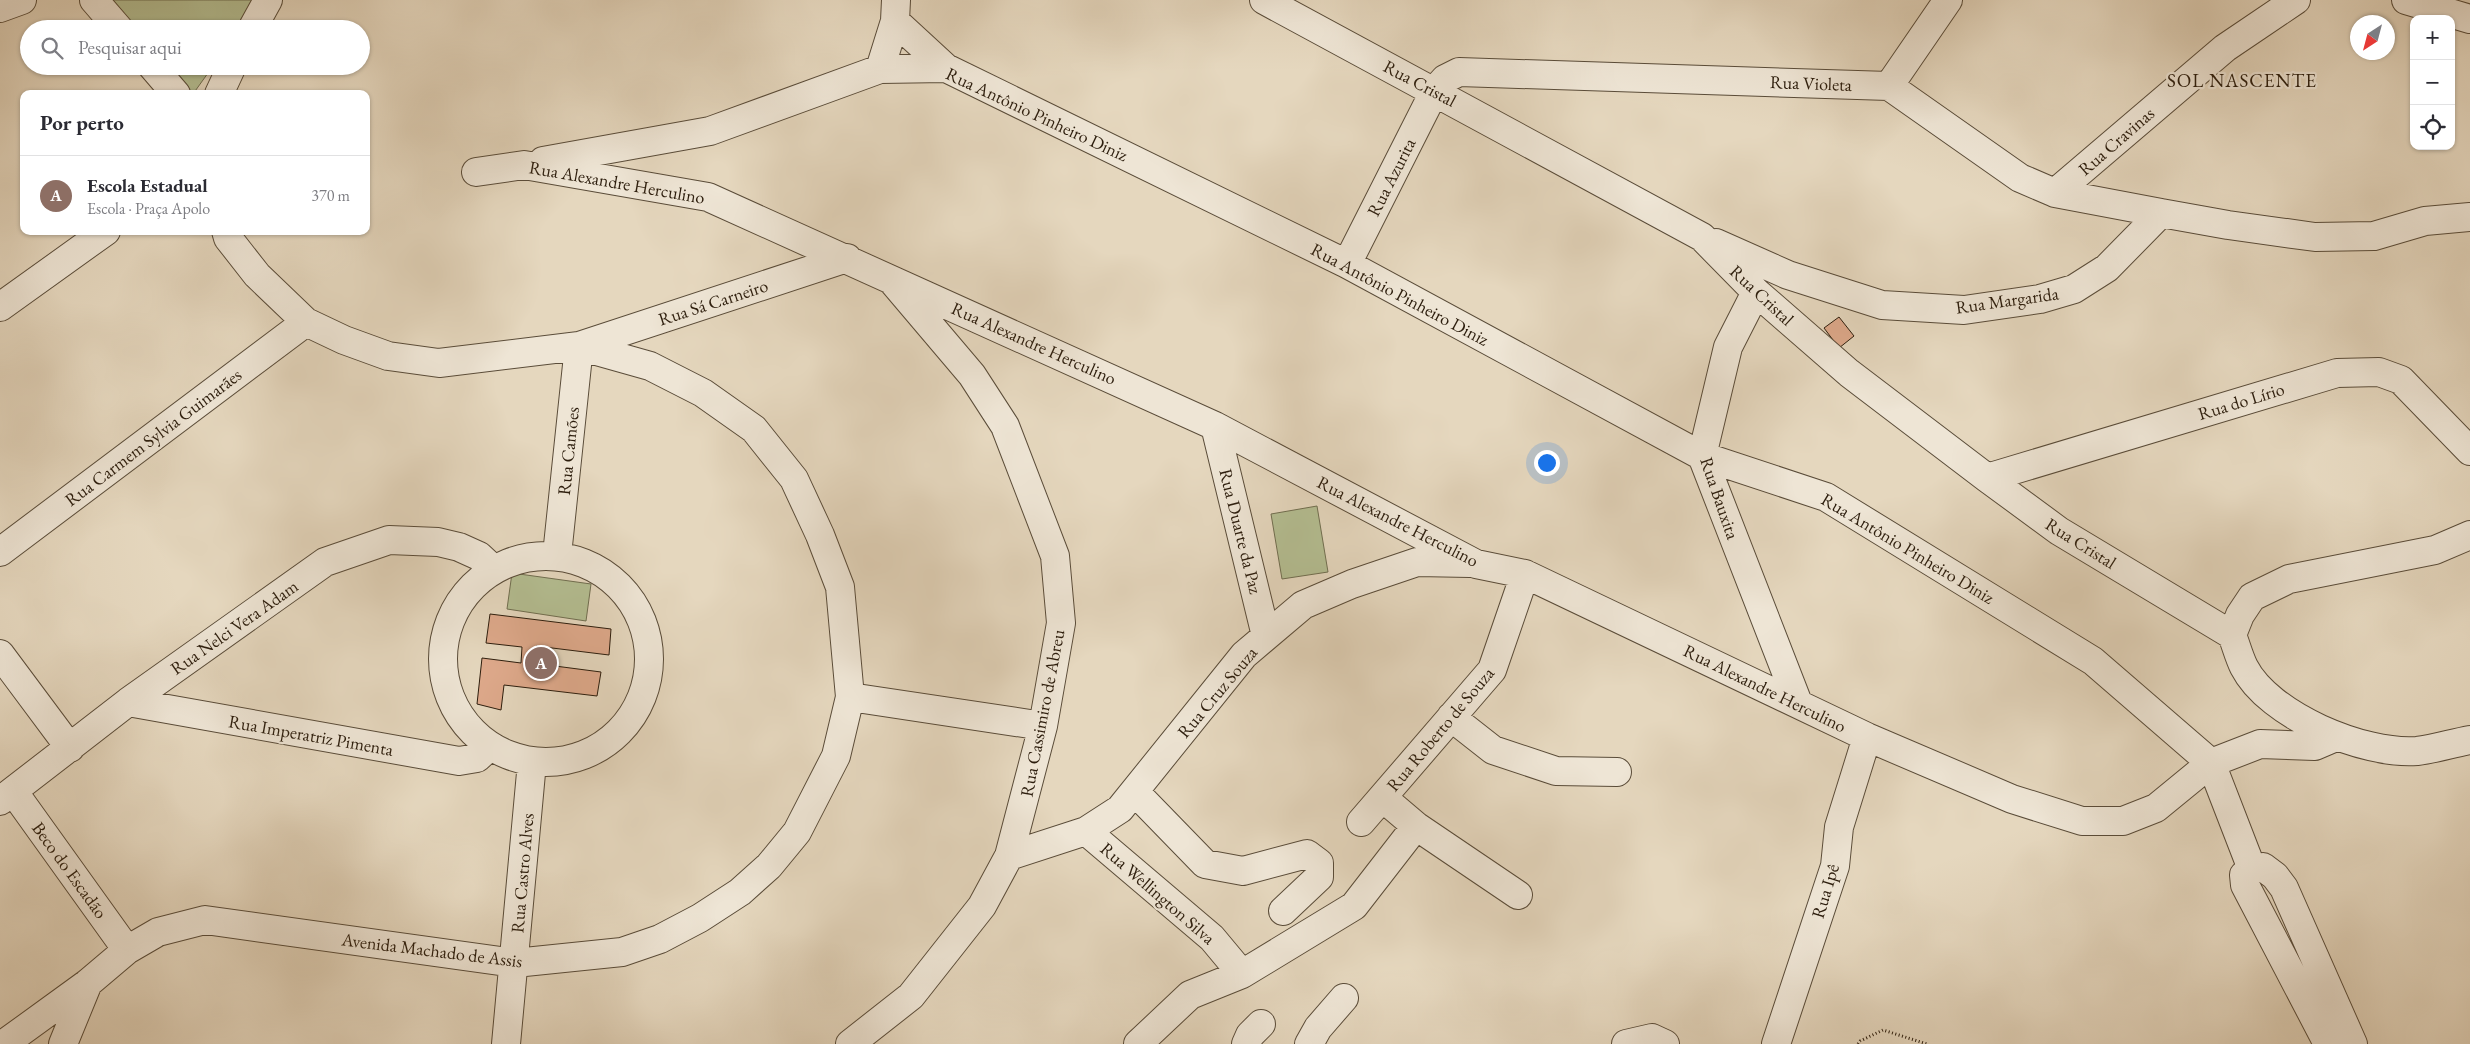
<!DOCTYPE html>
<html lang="pt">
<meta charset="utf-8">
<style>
body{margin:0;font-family:"EB Garamond",serif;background:#f7f7f7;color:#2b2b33}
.controls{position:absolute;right:15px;top:15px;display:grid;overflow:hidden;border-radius:10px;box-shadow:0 1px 4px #0004}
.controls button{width:45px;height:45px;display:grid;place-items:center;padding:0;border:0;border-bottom:1px solid #e1e1e2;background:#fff;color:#2b2b33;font:25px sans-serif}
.compass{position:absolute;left:2350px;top:15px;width:45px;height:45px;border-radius:50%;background:#fff;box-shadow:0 1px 4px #0004;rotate:216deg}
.you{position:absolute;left:1546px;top:462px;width:18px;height:18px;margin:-12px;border:4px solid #fff;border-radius:50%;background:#1a73e8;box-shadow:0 0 0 8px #1a73e833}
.badge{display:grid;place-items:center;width:32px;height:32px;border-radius:50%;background:#1a73e8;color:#fff;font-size:16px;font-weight:700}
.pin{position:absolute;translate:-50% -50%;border:2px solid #fff;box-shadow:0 1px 5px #0006}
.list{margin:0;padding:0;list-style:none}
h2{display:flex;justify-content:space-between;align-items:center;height:65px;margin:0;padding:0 20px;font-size:21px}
h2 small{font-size:16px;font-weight:400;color:#7c7c81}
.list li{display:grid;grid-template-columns:32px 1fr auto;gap:15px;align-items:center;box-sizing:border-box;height:80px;padding:0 20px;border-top:1px solid #e1e1e2}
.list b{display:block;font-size:19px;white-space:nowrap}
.list p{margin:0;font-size:16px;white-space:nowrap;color:#7c7c81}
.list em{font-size:16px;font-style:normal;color:#7c7c81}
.icon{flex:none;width:28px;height:28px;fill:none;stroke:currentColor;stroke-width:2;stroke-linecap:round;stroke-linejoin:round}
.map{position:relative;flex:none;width:2470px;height:1044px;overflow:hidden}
.search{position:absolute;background:#fff;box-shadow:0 1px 4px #0004;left:20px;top:20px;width:350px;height:55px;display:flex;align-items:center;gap:12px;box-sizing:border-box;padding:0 18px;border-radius:28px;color:#7c7c81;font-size:19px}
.panel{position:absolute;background:#fff;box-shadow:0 1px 4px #0004;left:20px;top:90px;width:350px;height:145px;border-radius:10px}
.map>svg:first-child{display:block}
.green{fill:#b4be92;stroke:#706e50}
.building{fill:#dea98b;stroke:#2c1d0d}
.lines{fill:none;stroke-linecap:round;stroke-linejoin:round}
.minor-casing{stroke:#5a4c39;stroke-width:30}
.path{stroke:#2c1d0d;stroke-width:3;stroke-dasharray:1 2.5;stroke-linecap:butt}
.minor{stroke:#eee5d5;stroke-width:28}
.labels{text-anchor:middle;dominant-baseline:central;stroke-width:4.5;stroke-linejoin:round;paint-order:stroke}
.street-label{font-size:18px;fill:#2c1d0d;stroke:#eee5d5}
.neighbourhood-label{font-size:19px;letter-spacing:1px;fill:#2c1d0d;stroke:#eee5d5}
</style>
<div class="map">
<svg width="2470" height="1044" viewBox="0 0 2470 1044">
<rect width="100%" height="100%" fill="#e5d7be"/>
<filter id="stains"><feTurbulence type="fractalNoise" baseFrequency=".004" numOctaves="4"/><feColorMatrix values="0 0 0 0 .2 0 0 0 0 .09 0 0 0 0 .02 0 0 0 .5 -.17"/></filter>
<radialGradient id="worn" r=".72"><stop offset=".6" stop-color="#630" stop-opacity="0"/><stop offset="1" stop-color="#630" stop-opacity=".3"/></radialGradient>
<path class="green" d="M 112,0 L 258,0 L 239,29 L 134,29 Z
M 163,66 L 213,66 L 193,94 L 184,94 Z
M 1317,506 L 1328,572 L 1282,579 L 1271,514 Z
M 512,573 L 591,584 L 586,621 L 507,609 Z"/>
<path class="building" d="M 1839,317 L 1854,336 L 1839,348 L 1824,328 Z
M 490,614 L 611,629 L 609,655 L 536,646 L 532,663 L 601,672 L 597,696 L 504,685 L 501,710 L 477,704 L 482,658 L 521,663 L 522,647 L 486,643 Z"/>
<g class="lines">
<g class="minor-casing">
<path id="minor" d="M 94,0 L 119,29
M 896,0 L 895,21 L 946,68
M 1264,0 L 1702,237 L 1756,292 L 1849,373 L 1987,478 L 2059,531 L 2232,635
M 2406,0 L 2470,19
M 0,8 L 22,0
M 252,29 L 268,0
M 152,66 L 176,94
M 880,69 L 895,21
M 1889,86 L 1948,0
M 219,94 L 232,66
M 543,161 L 710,131 L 880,69 L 946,68 L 1347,264 L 1702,456 L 1826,497 L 2093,661 L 2211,763 L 2252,869
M 476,172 L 524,165 L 708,197 L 1215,426 L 1476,564 L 1525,574 L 1867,737 L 2012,799 L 2082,821 L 2123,821 L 2156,808 L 2211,763 L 2260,744 L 2315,746 L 2336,737
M 2055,193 L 2225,48 L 2296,0
M 1716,243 L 1788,275 L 1882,305 L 1964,310 L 2040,299 L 2074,289 L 2107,268 L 2161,213 L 2228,225 L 2315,237 L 2374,236 L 2425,221 L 2470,217
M 1347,264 L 1435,90 L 1445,79 L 1459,72 L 1889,86 L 2020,178 L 2055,193 L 2161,213
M 1756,292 L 1728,347 L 1702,456 L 1798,703
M 0,307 L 106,231
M 579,346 L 847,258
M 1215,426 L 1266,636
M 1987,478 L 2337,373 L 2379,372 L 2401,380 L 2470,451
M 2470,535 L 2435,550 L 2289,579 L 2252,597 L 2240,615 L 2232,635 C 2236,645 2239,657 2244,667 C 2269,716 2364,755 2417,751 C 2435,749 2453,743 2470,740
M 0,552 L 306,322
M 557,555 L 579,346
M443 659a103 103 0 1 1 206 0a103 103 0 1 1-206 0Z
M 0,654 L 70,748
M 850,697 L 1043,726
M 128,702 L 459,761 L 477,758 L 490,746
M 1451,717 L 1493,750 L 1556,771 L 1617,772
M 13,791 L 127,950
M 1135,792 L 1205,864 L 1243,871 L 1307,854 L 1319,863 L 1319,877 L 1283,911
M 1383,798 L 1416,826 L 1518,895
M 0,801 L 128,702 L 325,562 L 389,540 L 438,542 L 459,547 L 479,556 L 493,569
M 1361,822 L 1492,670 L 1525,574
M 1086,831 L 1212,938 L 1242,974 L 1190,995 L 1138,1044
M 1009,856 L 1086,831 L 1120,809 L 1244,655 L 1303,605 L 1352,584 L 1417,562 L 1470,563
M 1242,974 L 1354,906 L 1416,826
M 4,1044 L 88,983 L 127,950 L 158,932 L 205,920 L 515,963 L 622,952 L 660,939 L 700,918 L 740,892 L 769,866 L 797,832 L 836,756 L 850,697 L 840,587 L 820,535 L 794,479 L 754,429 L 703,393 L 650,366 L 579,346 L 439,363 L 388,356 L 344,340 L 306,322 L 257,275 L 228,238 L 226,231
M 63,1044 L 88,983
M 506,1044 L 532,762
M 850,1044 L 911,996 L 982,906 L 1009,856 L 1043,726 L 1061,623 L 1055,556 L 1005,426 L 972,375 L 894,283
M 1246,1044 L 1250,1035 L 1261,1024
M 1309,1044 L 1318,1028 L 1344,998
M 1626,1044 L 1652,1038 L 1665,1044
M 1776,1044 L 1835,866 L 1839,827 L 1867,737
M 2328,1044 L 2245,885 L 2244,875 L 2252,869 L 2263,867 L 2275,876 L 2284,888 L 2353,1044"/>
</g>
<path class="path" d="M 1858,1044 L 1860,1041 L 1883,1030 L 1927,1044"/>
<use href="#minor" class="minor"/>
</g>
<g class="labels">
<g class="street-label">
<text transform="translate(1420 83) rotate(28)">Rua Cristal</text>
<text transform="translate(1811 83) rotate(2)">Rua Violeta</text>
<text transform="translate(1037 114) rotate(25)">Rua Antônio Pinheiro Diniz</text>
<text transform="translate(2116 141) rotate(-41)">Rua Cravinas</text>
<text transform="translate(1391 177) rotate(-63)">Rua Azurita</text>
<text transform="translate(617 182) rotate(10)">Rua Alexandre Herculino</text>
<text transform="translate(1400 294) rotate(28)">Rua Antônio Pinheiro Diniz</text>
<text transform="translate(1762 295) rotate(43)">Rua Cristal</text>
<text transform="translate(2007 300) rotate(-8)">Rua Margarida</text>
<text transform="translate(713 302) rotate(-18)">Rua Sá Carneiro</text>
<text transform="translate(1034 343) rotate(24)">Rua Alexandre Herculino</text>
<text transform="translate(2241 401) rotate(-17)">Rua do Lírio</text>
<text transform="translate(153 437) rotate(-37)">Rua Carmem Sylvia Guimarães</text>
<text transform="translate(568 451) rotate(-84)">Rua Camões</text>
<text transform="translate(1720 498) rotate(71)">Rua Bauxita</text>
<text transform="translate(1398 521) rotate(27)">Rua Alexandre Herculino</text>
<text transform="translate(1241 531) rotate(76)">Rua Duarte da Paz</text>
<text transform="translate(2081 543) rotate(32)">Rua Cristal</text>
<text transform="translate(1908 548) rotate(31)">Rua Antônio Pinheiro Diniz</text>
<text transform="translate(234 627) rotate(-35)">Rua Nelci Vera Adam</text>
<text transform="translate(1765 688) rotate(26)">Rua Alexandre Herculino</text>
<text transform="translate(1217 692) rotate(-50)">Rua Cruz Souza</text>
<text transform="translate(1042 713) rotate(-79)">Rua Cassimiro de Abreu</text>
<text transform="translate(1440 729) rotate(-50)">Rua Roberto de Souza</text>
<text transform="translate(311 735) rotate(10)">Rua Imperatriz Pimenta</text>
<text transform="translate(70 870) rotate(54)">Beco do Escadão</text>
<text transform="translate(522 873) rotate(-85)">Rua Castro Alves</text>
<text transform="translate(1825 891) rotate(-73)">Rua Ipê</text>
<text transform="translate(1158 893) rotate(41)">Rua Wellington Silva</text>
<text transform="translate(432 950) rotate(7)">Avenida Machado de Assis</text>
</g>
<g class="neighbourhood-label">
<text x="2242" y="80">SOL NASCENTE</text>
</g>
</g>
<rect width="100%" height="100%" filter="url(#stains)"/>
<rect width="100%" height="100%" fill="url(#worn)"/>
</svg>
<div class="controls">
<button>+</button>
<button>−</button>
<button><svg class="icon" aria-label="locate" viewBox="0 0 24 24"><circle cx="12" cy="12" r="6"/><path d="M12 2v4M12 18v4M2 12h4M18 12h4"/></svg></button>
</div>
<svg class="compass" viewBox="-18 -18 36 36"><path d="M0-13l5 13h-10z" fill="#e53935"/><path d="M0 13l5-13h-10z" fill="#7c7c81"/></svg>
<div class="you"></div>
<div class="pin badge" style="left:541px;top:663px;background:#8d6e63">A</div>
<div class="search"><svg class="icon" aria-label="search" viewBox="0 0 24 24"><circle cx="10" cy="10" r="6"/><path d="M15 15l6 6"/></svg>Pesquisar aqui</div>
<section class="panel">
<h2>Por perto<small></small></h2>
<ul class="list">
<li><span class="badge" style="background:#8d6e63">A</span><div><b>Escola Estadual</b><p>Escola · Praça Apolo</p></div><em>370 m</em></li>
</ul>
</section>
</div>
